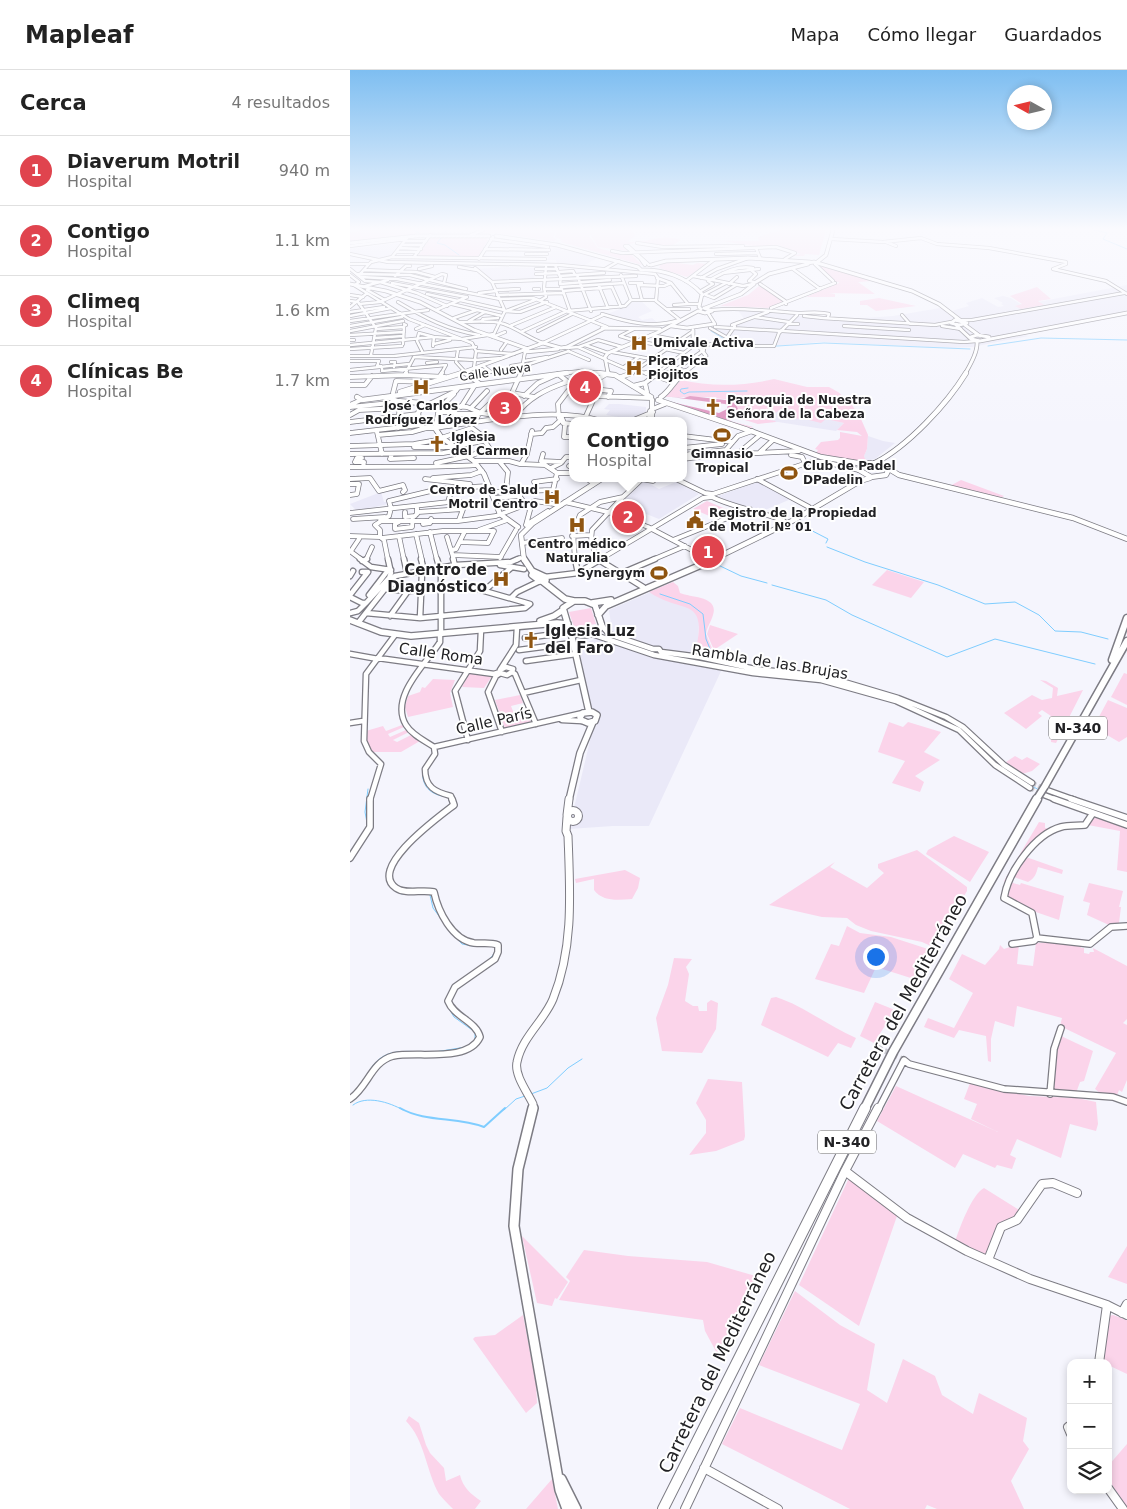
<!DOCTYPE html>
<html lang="es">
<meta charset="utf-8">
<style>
body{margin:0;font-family:"DejaVu Sans",sans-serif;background:#f2f2f2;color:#222}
.controls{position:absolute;right:15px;bottom:15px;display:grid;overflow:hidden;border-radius:10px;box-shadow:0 2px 8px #0003}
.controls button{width:45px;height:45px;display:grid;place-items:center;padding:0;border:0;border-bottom:1px solid #e0e0e0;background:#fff;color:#222;font:25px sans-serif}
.compass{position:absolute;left:657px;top:15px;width:45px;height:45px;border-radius:50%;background:#fff;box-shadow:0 2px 8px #0003;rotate:278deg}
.you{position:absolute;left:525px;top:886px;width:18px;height:18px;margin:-12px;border:4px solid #fff;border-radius:50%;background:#1a73e8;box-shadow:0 0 0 8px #1a73e833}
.badge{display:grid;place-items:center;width:32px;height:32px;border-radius:50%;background:#8f5511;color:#fff;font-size:16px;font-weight:700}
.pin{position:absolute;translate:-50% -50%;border:2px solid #fff;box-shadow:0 1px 5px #0006}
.popup{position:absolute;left:219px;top:347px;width:118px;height:65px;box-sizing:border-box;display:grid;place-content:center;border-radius:10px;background:#fff;filter:drop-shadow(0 1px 4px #0005);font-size:16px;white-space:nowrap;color:#767676}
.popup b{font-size:19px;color:#222}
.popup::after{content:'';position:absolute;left:50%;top:100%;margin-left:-10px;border:10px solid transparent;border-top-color:#fff}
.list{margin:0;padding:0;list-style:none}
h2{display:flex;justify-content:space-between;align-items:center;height:65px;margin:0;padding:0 20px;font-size:21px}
h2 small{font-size:16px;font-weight:400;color:#767676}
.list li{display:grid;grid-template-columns:32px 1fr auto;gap:15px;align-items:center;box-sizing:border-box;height:70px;padding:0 20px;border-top:1px solid #e0e0e0}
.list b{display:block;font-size:19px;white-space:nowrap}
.list p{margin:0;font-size:16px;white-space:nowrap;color:#767676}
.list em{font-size:16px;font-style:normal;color:#767676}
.icon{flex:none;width:28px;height:28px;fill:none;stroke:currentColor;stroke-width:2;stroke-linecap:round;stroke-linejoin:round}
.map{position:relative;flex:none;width:777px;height:1439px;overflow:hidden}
header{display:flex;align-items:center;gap:30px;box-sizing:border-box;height:70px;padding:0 25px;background:#fff;border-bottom:1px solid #e0e0e0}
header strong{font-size:24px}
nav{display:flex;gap:28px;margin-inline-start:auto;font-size:18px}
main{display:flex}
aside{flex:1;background:#fff}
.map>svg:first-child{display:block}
.built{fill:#eae9f8}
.green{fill:#fbd4ea}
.forest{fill:#df95c0}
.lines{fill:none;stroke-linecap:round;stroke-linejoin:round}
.stream-far1{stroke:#7fcdff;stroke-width:1}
.stream{stroke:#7fcdff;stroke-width:2}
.minor-tunnel-far1{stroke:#cbcbd2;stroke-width:4.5;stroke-dasharray:4.5 2.5;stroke-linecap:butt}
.minor-tunnel{stroke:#cbcbd2;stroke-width:5.5;stroke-dasharray:5.5 3;stroke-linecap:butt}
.minor-far4-casing{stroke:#7d7c84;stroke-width:4}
.minor-far3-casing{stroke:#7d7c84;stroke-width:5.5}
.minor-far2-casing{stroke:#7d7c84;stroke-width:7}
.minor-far1-casing{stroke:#7d7c84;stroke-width:8}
.minor-casing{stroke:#7d7c84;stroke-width:10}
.major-far4-casing{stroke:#7d7c84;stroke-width:4.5}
.major-far3-casing{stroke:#7d7c84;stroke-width:6}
.major-far2-casing{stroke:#7d7c84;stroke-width:8}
.major-far1-casing{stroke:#7d7c84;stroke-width:9}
.major-casing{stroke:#7d7c84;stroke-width:12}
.highway-far2-casing{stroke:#7d7c84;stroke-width:9}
.highway-far1-casing{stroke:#7d7c84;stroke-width:11}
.highway-casing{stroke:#7d7c84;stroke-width:12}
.minor-far4{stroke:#fff;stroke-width:2.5}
.minor-far3{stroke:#fff;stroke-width:4}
.minor-far2{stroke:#fff;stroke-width:4.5}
.minor-far1{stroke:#fff;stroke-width:5.5}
.minor{stroke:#fff;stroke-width:8}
.major-far4{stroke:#fff;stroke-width:3}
.major-far3{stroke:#fff;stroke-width:4.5}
.major-far2{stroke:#fff;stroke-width:5.5}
.major-far1{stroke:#fff;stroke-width:7}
.major{stroke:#fff;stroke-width:9}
.highway-far2{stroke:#fff;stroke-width:6}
.highway-far1{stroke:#fff;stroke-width:8}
.highway{stroke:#fff;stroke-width:10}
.highway-bridge-casing{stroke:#7d7c84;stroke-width:9;stroke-linecap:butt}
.highway-bridge{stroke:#fff;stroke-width:6}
.labels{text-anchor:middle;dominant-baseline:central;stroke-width:4;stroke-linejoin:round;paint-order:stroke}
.far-poi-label{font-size:12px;font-weight:bold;fill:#222225;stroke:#fff;text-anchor:start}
.far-street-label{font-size:12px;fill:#222225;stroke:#fff}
.shield{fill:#fff;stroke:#646466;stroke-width:1}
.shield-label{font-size:14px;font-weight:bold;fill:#222225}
.poi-label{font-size:15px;font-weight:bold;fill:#222225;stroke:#fff;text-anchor:end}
.street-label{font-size:15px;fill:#222225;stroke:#fff}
.near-street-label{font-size:18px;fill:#222225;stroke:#fff}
</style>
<header>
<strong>Mapleaf</strong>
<nav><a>Mapa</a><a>Cómo llegar</a><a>Guardados</a></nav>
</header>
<main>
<aside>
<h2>Cerca<small>4 resultados</small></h2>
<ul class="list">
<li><span class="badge" style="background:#e0444e">1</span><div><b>Diaverum Motril</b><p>Hospital</p></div><em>940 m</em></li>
<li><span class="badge" style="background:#e0444e">2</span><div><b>Contigo</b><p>Hospital</p></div><em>1.1 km</em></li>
<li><span class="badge" style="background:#e0444e">3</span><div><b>Climeq</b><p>Hospital</p></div><em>1.6 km</em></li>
<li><span class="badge" style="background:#e0444e">4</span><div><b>Clínicas Be</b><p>Hospital</p></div><em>1.7 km</em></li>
</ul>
</aside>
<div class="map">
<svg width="777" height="1439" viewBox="0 0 777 1439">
<rect width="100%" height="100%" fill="#f5f5fd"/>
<path class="built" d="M 50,173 L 39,187 L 27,189 L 0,183 L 0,179 Z
M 204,176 L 205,176 L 249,187 L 233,196 L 207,193 L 206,190 L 197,190 Z
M 156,197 L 185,198 L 184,210 L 142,212 L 127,199 Z
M 777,215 L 777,242 L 669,265 L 679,266 L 622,277 L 601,278 L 471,272 L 424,276 L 392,276 L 362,260 L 395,250 L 387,239 L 485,250 L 543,246 L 590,238 L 598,242 L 619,236 L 616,233 L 632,228 L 648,237 L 654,236 L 651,234 L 653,233 L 644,228 L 653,226 L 661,228 L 672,235 Z
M 283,231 L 291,231 L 302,241 L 288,247 L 292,250 L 302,248 L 307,252 L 285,253 L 255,245 L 277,236 Z
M 259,334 L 269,334 L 296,337 L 296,342 L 281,349 L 256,345 L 260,340 L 254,339 Z
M 432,338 L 494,353 L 486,361 L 428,352 L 408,353 Z
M 518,366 L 533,371 L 545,373 L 525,389 L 516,391 L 514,386 L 517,379 Z
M 293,410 L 309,419 L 326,412 L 349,424 L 309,449 L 271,434 Z
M 408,412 L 441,429 L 415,440 L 382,433 L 368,426 Z
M 31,422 L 34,432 L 37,432 L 38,434 L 7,441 L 0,434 Z
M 301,522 L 337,534 L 349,548 L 348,581 L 372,599 L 299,756 L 263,756 L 219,759 L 243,658 L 229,576 L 262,561 L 259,540 Z"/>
<path class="green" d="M 11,160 L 78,160 L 84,163 L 0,171 L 0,163 Z
M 134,160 L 200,160 L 202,162 L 202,160 L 282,160 L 285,166 L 278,171 L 279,172 C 300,173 309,163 331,170 L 323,175 L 300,175 L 287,172 L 272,176 L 278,181 L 248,177 L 241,166 L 245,163 L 239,166 L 248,178 L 267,183 L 280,183 L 292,195 L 211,172 L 212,170 L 205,167 L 206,164 L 205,163 L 203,167 L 207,170 L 203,171 L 145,163 L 126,164 Z
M 431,160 L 476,160 L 469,185 L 455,184 L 454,186 L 443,186 L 451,184 L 428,175 L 428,177 L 409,177 L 373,171 L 409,171 L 408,167 Z
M 82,166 L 138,167 L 136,169 L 138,170 L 128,187 L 68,186 Z
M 320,192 L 343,195 L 347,193 L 357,194 L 337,207 L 309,198 L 310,195 Z
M 472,196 L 521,211 L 508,212 L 525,224 L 479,223 L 485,224 L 485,227 L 456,227 L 489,213 L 489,212 L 486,212 L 469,197 Z
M 409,216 L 413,217 L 434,232 L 418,238 L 370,236 L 398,225 Z
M 687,217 L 701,229 L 688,231 L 694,235 L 671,239 L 665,236 L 672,234 L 660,226 Z
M 529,228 L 566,236 L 526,241 L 517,235 L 510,235 L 510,231 Z
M 424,309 L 457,317 L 479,317 L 488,322 L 500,332 L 511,349 L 518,365 L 517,379 L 514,386 L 516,391 L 507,392 L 466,383 L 468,380 L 465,379 L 471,372 L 488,370 L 490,368 L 490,362 L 512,366 L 507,362 L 487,360 L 494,353 L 476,349 L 471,353 L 455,349 L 459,345 L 457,344 L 451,349 L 442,348 L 444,346 L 442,345 L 440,348 L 435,347 L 443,341 L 433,338 L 418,347 L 419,350 L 426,351 L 425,352 L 408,354 L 385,347 L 380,351 L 403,357 L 400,358 L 376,350 L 383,346 L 388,339 L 381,330 L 357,327 L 315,327 L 331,310 C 360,317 395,316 424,309 Z
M 611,410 L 654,426 L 647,430 L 600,416 Z
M 357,431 L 378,440 L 364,448 L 343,439 Z
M 537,500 L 574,512 L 561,528 L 522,515 Z
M 323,512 L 328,516 L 330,523 C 342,528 369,526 363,545 C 361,552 357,557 356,564 L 363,581 L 372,589 L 345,583 C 359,525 333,545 299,522 Z
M 241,538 L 246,554 L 224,557 L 219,542 Z
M 360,555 L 388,564 L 364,580 L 357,564 Z
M 119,603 L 142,606 L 134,618 L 112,617 Z
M 774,603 L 777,604 L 777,635 L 761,627 Z
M 83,609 L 105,610 L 100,623 L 103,637 L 58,647 L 55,637 L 58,626 L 70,622 L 72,617 L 75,618 Z
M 690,610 L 696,611 L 708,618 L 707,626 L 733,620 L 706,673 L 701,672 L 701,668 L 710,656 L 699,649 L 701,646 L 692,640 L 688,643 L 692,646 L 676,659 L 654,643 L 682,625 L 692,630 L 702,628 L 703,618 Z
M 170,625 L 173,633 L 161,636 L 166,649 L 179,647 L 181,653 L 155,658 L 145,630 Z
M 758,630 L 777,638 L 777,667 L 769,672 L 745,658 L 744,656 Z
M 539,652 L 553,657 L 558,652 L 591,662 L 574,682 L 590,690 L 565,706 L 574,712 L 570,722 L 542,713 L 555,691 L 528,682 Z
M 52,655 L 54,657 L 38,664 L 40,667 L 56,660 L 59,662 L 43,670 L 47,672 L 61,665 L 70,671 L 51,682 L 21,682 L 16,672 L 16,661 L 33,656 L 36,661 Z
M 665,686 L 672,690 L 677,687 L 690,694 L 682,701 L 672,704 L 656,692 Z
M 745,746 L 777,757 L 777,802 L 767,800 L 770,761 L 738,755 Z
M 689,752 L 695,753 L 695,758 L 701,759 L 690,767 L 657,813 L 654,811 Z
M 604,766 L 639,782 L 620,812 L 576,784 L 578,780 Z
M 567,780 L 617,817 L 617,821 L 583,877 L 572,872 L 521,861 L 506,855 L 497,848 L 472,847 L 419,835 L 485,792 L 480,797 L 517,818 L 534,803 L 528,798 L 528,794 Z
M 676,787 L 713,800 L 712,804 L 688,797 C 686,804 685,808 678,812 L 664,807 Z
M 275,800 L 290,808 L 288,818 L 282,829 C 268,830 253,832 244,820 L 244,809 L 226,813 L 225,809 Z
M 664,811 L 663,813 L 670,815 L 671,813 L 714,826 L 709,850 L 680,840 L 658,829 L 656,822 Z
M 739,813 L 773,821 L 769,837 L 771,837 L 769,853 L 759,855 L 737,845 L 740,833 L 733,831 Z
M 497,856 L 510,863 L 541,867 L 581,880 L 564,909 L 526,897 L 514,923 L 465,909 L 481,874 L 489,876 Z
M 710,872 L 731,875 L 731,878 L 734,878 L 734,883 L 739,884 L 740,882 L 744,882 L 743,878 L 777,896 L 777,949 L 773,953 L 777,955 L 777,1010 L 772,1022 L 769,1020 L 767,1025 L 750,1023 L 745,1019 L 766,983 L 710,956 L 712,948 L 667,936 L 664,957 L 645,951 L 641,969 L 641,992 L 638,991 L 636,966 L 609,960 L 604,968 L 574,957 L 578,948 L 604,958 L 623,923 L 599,909 L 612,884 L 635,895 L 649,879 L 650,875 L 654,879 L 669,874 L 667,894 L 683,896 L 686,873 Z
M 324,888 L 342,889 L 336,897 L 339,904 L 335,931 L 343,936 L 348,936 L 349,941 L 357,941 L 357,933 L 361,930 L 368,933 L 366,959 L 352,983 L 312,981 L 306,948 L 318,915 Z
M 426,927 C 454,936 478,956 506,968 L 501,978 L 488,973 L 478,987 L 411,955 L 421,928 Z
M 525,932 L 545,940 L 524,973 L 510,966 Z
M 711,966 L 743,981 L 734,1011 L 730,1012 L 726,1023 L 702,1022 L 706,980 Z
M 358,1009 L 392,1012 L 395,1066 L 394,1070 L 366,1081 L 339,1085 L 356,1063 L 356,1050 L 346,1033 Z
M 620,1013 L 679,1026 L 727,1028 L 746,1032 L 748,1054 L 746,1061 L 720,1054 L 711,1088 L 667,1069 L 660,1085 L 666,1088 L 662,1099 L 647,1095 L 645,1098 L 613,1084 L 605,1098 L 527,1051 L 546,1016 L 648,1062 L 621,1049 L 627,1034 L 614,1029 Z
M 499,1108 L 547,1146 L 509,1256 L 449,1215 Z
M 634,1118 L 671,1141 L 665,1149 L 654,1153 L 636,1185 L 631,1185 L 605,1172 C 609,1159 622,1124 634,1118 Z
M 172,1166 L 218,1212 L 207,1229 L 205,1228 L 202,1236 L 187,1233 Z
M 777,1176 L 777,1214 L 758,1207 Z
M 234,1180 L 278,1186 L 357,1192 L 409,1207 L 369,1287 L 355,1261 L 353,1250 L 209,1230 L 220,1211 L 216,1207 Z
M 445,1221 L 490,1255 L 525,1274 L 517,1320 L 537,1333 L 553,1289 L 585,1306 L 592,1325 L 623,1344 L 629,1323 L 677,1348 L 673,1371 L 679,1379 L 661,1411 L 674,1439 L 587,1439 L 577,1435 L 575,1439 L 500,1439 L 372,1374 L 390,1338 L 492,1380 L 510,1334 L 409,1295 Z
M 173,1245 L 186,1314 L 187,1333 L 176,1343 L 123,1269 L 125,1267 L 145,1265 Z
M 763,1245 L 777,1250 L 777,1304 L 758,1295 L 758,1293 L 752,1292 L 759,1246 Z
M 59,1346 L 69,1353 L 76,1375 L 80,1383 L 94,1398 L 96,1411 L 110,1405 C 113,1418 121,1424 131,1431 L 125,1439 L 103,1439 C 98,1434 93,1429 89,1424 C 76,1401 75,1370 56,1351 Z
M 777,1374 L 777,1437 L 758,1409 L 758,1396 Z
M 202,1409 L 208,1439 L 176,1439 Z"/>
<path class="forest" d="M 340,326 L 384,331 L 388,339 L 383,346 L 376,350 L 313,330 L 369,343 L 377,339 L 378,335 L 375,334 L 321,327 L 334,328 Z"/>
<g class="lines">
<path class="stream-far1" d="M 63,160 L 69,163
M 745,160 L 757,163 L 753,169 L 777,179
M 95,162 L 96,160
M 91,168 L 87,173 L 95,175 L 109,185
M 361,261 L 384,275 L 397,278 L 474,273 L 620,279
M 638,276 L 691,268 L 777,270
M 338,318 L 331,319 L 330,321 L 334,324 L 339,322 L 397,321
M 447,453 L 478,469 L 476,473
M 477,477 L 515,492 L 588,515 L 635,534 L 665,532 L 689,545 L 705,561 L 731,562 L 758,569
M 366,494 L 391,506 L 417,513
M 422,515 L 476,530 L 502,545 L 597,587 L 645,569 L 745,594
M 310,524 L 340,534 L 353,544 L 356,569 L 363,586
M 73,699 C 71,714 78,723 92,726
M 682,716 L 689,720
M 17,753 L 15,742 L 18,719
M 57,771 L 83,747
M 41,793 C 35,807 37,819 52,824
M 80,825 L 83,838 L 92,850
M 102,863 L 112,874 L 123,876
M 139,890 L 146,881
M 96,929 L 102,917
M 96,933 L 104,947 L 125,962 L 125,969 L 121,973
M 85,982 L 116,977
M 16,1007 C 30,978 48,981 76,982
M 181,1024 L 197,1018 L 218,998 L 232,989
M 3,1035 C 16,1025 39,1032 53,1040
M 154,1040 L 166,1029 L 175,1026"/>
<path class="stream" d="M 50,1038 C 76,1053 107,1046 134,1057 L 155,1038"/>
<path class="minor-tunnel-far1" d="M 682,713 L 697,720
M 680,718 L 693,725"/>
<path class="minor-tunnel" d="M 527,977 L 554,990"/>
<g class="minor-far4-casing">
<path id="minor-far4" d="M 121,165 L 133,160
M 141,169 L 198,177
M 482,169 L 533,172 L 571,168 L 587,174 L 639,178 L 716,192 L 716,194 L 703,199 L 756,211 L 777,224
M 55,171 L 76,171
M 536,172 L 546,176
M 287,173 L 313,177 L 393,176
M 52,175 L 73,175
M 0,176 L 56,169
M 49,178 L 71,179
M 404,178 L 406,178 L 410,188
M 135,179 L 199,180
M 262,181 L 272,183 L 426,177 L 445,183
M 46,182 L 68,182
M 0,184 L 38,192 L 210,195 L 305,204 L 308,208
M 176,184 L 197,184
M 366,184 L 408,183
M 42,187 L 57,168
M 64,187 L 80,165
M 129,189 L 143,167
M 435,189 L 445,183
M 0,194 L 19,194
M 465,194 L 483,211
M 205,195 L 211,209 L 210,213
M 295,195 L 290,188 L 275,176 L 278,176 L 299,195
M 109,197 L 127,200
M 125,198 L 142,212 L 155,241
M 0,199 L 15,211 L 30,212 L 67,223 L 97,236
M 69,199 L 82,196
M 186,199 L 207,199
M 255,199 L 269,191
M 14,200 L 66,202 L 85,207
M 402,201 L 406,204 L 399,211 L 404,212
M 209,202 L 223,201 L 225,205
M 373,203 L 409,199
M 7,204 L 60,205 L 116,219
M 10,204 L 21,192 L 42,187 L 195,189
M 186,204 L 209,203
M 0,205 L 9,212 L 5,215
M 227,205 L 241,241
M 45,206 L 56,196 L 60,196
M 210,206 L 254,203
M 343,206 L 393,216 L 403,214
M 11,207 L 47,209 L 150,229 L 183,228 L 257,257
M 307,208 L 321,213 L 338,234 L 348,234
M 308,208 L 306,231 L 330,250
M 351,208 L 367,199 L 398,188
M 336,211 L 365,189
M 142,212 L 286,206
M 42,213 L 116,227
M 280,213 L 292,213
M 210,214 L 260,210
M 379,214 L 387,207
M 410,214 L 435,231 L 436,234
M 4,215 L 59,249 L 122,273 L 126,281 L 124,298
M 15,216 L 38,210
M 249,216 L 258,238
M 211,217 L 274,213
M 21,218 L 17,220 L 35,230
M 184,219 L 189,219
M 195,219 L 212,219
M 469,219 L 485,213
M 146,220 L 169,219
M 213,221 L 262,217 L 271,237
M 213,221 L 220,241
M 351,221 L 363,214 L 358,211 C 373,203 386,195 403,198
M 129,223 L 146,221
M 77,224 L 108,231
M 0,225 L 13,227
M 147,225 L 214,223
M 353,225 L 376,213
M 356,225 L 364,228 L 386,215
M 110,230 L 154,240
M 191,230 L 196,227 L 194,218 L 196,197
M 281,230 L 306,230
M 292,230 L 288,215 L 314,216 L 321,213
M 0,231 L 8,232 L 26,258 L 21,285
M 48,232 C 75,248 98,260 129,265
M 9,234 L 30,232 L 92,204 L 96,205 L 94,213
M 102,234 L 152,246
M 324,235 L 338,234
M 0,237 L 16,224
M 421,238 L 470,219 L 443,199
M 316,239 L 339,239
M 86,240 L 117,227
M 361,240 C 390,237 419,241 448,243 C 458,243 469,241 479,244 L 478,247
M 155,241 L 170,242 L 197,232
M 156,241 L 185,230
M 0,242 L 34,237
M 358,243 L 365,254
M 252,244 C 277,252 304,259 329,250
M 552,245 L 560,254
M 0,246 L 41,238
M 454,246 L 473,248
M 405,247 L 439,252
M 104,248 L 127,240
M 472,248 L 585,255 L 601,252
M 612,250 L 622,250 L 774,223
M 0,251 L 78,240
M 119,251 L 135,242
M 110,252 C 123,252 142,250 154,254 C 168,259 179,268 193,273 L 253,245
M 131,252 L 133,249 L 148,248
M 438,254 L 448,254
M 382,255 L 418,242
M 0,256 L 52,247
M 160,256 L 206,237
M 494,256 L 559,260
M 592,256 L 611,259
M 365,257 L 614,272 L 627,271
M 360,258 L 392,276 L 424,276 L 429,263 L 447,245
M 26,259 L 54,257
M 66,259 L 75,255
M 284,259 L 270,266 L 286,271
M 0,261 L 53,251
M 188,261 L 222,244
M 171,262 L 217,241 L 275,236 L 281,230 L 271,205
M 0,265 L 54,262
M 301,265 L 327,270
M 378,266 L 385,256
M 143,267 L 155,262
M 25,268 L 53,266
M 0,270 L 4,270
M 287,271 L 318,277
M 53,274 L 54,256 L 56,255 L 54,254
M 84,274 L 100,270
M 0,275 L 84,267 L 112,269 L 144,264 L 155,241
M 235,275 L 258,283
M 350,276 L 368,273
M 228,277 L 255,289
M 216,278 L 229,277 L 248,270 L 272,277
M 0,279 L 52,276
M 315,279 L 334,283
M 108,280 L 106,292 L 117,304
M 151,280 L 156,273
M 126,281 L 164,284
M 218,281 L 239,290
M 262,282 L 301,289
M 73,283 L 67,271 L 69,263 L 84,267 L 83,276
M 0,286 L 44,286 L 126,277
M 256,290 L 279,300 L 302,304
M 0,291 L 29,291 L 27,296 L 31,296
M 174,291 L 197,287
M 41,292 L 45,292 L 44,297
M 77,293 L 87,292
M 132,295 L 141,302
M 161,296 L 173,294
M 173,296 L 219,281
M 274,297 L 289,287
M 32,298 L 32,301 L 96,295 L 91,304
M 0,300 L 59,294
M 308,303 L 338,300
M 321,303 L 354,280
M 55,304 L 64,287 L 125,290 L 152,288
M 171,304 L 175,282
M 233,304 L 237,302
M 280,304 L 342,262
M 306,304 L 347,273"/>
</g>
<g class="minor-far3-casing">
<path id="minor-far3" d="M 115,303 L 130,314
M 171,303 L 162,323 L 184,327
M 296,303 L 323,312
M 55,305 L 56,303
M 90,306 L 92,303
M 0,307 L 55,305 L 95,307
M 271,307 L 282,303
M 220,312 L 235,303
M 295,313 L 297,322
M 0,315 L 15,315 L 22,306
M 283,316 L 295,313 L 308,303
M 218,321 L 240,323 L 244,319 L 261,321 L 258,327
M 227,322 L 258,303
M 43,323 L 46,311 L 81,312
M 174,326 L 188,313 L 208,304 L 218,312
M 77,334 L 117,337 L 131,343 L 157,347
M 0,335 L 11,330
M 140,335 L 155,337 L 163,329
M 0,337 L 50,332 L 48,358
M 111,337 L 125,315
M 121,338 L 137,321
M 305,338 L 315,334
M 69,339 L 106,321 L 108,318
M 88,342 L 105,342 L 106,355
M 105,344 L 129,344
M 0,345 L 9,340 L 49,338
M 165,346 C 178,328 196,319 217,312
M 236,346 L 245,326 L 301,328
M 209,348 L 208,334 L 218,321
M 212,348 L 215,355 L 214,367 L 223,367
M 125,351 L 129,344 L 147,327 L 163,329
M 281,351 L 303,342
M 299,351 L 300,341
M 0,352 L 68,344
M 213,353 L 223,354
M 85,358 C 134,351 205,336 252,351
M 85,358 L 89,339 L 104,324
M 27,362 L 32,384
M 0,363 L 70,355
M 181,364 L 192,363 L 196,358 L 203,357 L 212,349
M 28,365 L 62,362 L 76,358
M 333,366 L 383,372
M 0,376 L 64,374 L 93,369
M 105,376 L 134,371
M 64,377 L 106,377
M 333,378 L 372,374
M 392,380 L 410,365
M 375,381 L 388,366 L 402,361
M 410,382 L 423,370
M 0,384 L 93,383 L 110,380
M 42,384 L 40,389 L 64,388
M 193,384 L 191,391 L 212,392
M 333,385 L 376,380
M 441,385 L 452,387 L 455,393
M 12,388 L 7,388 L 5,392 L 14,392 L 13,397
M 333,389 L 364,385 L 449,381
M 124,391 L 159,391 L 170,394 L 195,395 L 207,403 L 223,403
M 149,391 L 158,402 L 156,421
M 86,393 L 119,386 L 140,379 L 130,364 L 122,358 L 91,368
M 171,394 L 177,384 L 182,361
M 219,396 L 223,397
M 0,397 C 42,396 84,398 126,395
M 201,398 L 211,393 L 216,387 L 223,387
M 83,408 L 121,405 L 132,401
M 236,408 L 243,413 L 242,415
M 324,408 L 355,423 L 363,424 L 460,392 L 474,392 L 509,400
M 0,409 L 20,408 L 29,421 L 53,415 L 55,420 L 53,422
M 75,409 L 120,414
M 291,409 L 303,411 L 306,408
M 407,409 L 459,437
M 184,412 L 207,409
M 0,414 L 9,414 L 7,424 L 0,425
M 170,420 L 170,427 L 180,440 L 176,455
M 141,422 L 203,420 L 207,403
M 362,427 C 385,438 410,441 434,451
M 144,428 L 170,426
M 98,432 L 102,418
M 215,432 L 262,443 L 298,457 L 359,489
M 55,442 L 55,447 L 65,446
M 68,442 L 113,439
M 0,443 L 108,431 L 115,434 L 109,450
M 3,449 L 35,447
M 30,451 L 108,451 L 146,446 L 185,431 L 211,435
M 49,452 L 45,454 L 45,459 L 62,457 L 63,447 L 67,444 L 67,436
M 73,454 L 80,453 L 81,449
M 176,455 L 198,441
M 129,460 L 157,450
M 80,462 L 87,490
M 66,464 L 72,490
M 0,466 L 30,467
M 49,466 L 54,490
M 222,466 L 240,465
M 30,467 L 30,460 L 25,455 L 39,446 L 41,438 L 39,431 L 89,419 L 138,416
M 30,467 L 34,470 L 38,490
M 97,467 L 104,490
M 32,468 L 93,461 L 144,461 L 138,473 L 110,472
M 323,470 L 400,439
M 172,473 L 212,468
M 102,480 L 106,479 L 115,461
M 0,481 L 12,490
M 1,481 L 9,469
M 103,485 L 151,487
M 150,488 L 166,460
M 16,490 L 22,477
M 166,490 L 170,488
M 225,490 L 223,461 L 230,445 L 250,432 L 273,427 L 293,408
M 247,490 L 241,471 L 242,460 L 272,428
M 249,490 L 353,428 L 362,427
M 302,490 L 335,476"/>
</g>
<g class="minor-far2-casing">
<path id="minor-far2" d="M 10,489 L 21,497 L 41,500
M 54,489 L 57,503
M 71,489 L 74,500
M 87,489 L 91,503 L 91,562
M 103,489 L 106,498
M 225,489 L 228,503
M 246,489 L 248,491
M 249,490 L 293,517
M 12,491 L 17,489
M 150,495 L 174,499
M 272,503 L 305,489
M 0,506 L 3,501
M 195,507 L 228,503 L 251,489
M 135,520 L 162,497
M 0,525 L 18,502 L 12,502
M 19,525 L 39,499
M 0,527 L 12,533
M 161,528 L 167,522 L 190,511
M 16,533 L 39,508 L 41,503 L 38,489
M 0,543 L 8,541 L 16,533 L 13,533
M 16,543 L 70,548 L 175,538 L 180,534 L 117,516 L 58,521 L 34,519
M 40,546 L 58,521
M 70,548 L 72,503
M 8,553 L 45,506 L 106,495 L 161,492 L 168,489
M 252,556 L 259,564 L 303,579 L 309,579 L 311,582 L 350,587 L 405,599 L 474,606 L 548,628 L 596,647 L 613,657 L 654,695 L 682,713
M 242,564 L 304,585 L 403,603 L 471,610 L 546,631 L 609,660 L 645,695 L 680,718
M 175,568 L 220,562
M 169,580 L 222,573
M 0,584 L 28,589
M 28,588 L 144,604 L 150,602
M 176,591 L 226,584
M 156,597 L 163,599 L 162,602 L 157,605 L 150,603 L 150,600 Z
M 150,600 L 166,575 L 167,557
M 162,602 L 165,604 L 186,654
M 149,604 L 146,606 L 138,622 L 152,662
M 173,623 L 231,610
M 212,650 L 232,651
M 0,653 L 13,651
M 118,670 L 105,621 L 130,581 L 131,560
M 84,677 L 233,643
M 84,677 C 75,671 62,665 56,655 C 39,627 76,594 90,572 L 90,565
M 84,677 L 85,684 L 75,699 C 75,717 85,722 101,726 L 102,730
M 697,720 L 725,730
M 694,725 L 707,730
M 20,730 L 31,694 L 19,682 L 14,671 L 16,604 L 45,565"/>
</g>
<g class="minor-far1-casing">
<path id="minor-far1" d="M 704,729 L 777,755
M 721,729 L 777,748
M 743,743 L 735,755 C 727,756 719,755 711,757 C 685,764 658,802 654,828 L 682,843 L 687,868 L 740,874 L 761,857 L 777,856
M 0,788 L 20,757 L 20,729
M 662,874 L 684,871 L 687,868
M 700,1024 L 704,979 L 711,958
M 0,1029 C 18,1017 21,992 43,986 C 67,981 118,993 130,967 C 126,951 104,947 98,931 L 105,917 L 145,889 L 148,882 L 148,875 C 140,872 133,874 124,873 C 102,870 88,841 84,822 C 72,819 56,825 46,818 C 17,798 90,746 104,735 L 102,729
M 528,1040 L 554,990 L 559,994 L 654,1019 L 763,1027 L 777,1032"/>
</g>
<g class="minor-casing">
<path id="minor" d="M 528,1038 L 495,1101 L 557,1148 L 617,1181 L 680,1209 L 757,1235 L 777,1245
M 638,1190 L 651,1157 L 667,1150 L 692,1114 L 703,1113 L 727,1123
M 772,1243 L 777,1234
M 749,1293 L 757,1235
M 721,1355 L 718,1357 L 721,1364
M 354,1398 L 428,1439
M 758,1418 L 773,1439
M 335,1439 L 495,1101"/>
</g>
<g class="major-far4-casing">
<path id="major-far4" d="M 146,166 L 207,175 L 288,197 L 291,200 C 313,199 337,207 352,224 L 349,237 L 351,239
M 0,173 L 66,166 L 139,166
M 457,193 L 464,192 L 562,221 L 589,234 L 610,250
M 466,193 L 476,185 L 483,160
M 301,195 L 316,191 L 398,188 L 460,192
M 406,212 L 419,204 L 458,194
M 0,214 L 36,221 L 70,232 L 124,260 L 178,279
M 355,238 L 391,224 L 404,214
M 348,241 L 355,243 L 362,241 L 354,238
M 605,250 L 617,253 L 609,255 L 601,253 Z
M 606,255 L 621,269 L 630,271 L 777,243
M 615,255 L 630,266
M 322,256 L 337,258 L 364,254
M 252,258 L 310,259
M 621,267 L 627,265 L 639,267
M 175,282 L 208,279
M 258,303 L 255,287 L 258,283 L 309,262 L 348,241
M 108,304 L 193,273 L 211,278 L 217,277 L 253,259
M 208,304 L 232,301 L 258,304
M 332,304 L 356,286 L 343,268 L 343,260
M 615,304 C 620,295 628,282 627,271"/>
</g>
<g class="major-far3-casing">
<path id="major-far3" d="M 248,303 L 265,305 L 301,327
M 50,322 L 112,303
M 7,327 L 12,330 L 217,303
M 37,327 L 47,331 L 71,333 L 68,344 L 72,358 L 85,358 L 91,367 L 124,391 L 134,404 L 150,444 L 168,457
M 311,327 C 321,320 324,310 334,303
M 302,330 L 302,351
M 308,330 L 398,360
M 401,361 L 471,387 L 514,394
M 519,393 L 532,395 L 539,399 L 536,405 L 521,407 L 509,400 L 510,397 Z
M 525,393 C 558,376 597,334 616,303
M 539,399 L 549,405 L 723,448 L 777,469
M 174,490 L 171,465 L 183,453 L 253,408
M 362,490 L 444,450 L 510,411 L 520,408"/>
</g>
<g class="major-far2-casing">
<path id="major-far2" d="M 174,489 L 182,501 L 195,507
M 182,505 L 190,511 L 196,510 L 195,507
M 192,511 L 215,529 L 224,531
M 224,531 L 235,531 L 245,535 L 252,556 C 243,567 232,566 220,562 L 213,538 Z
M 242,533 L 261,530
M 248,545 L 256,536 L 365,489
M 0,550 L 31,562 L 61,566 L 207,553 L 218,554
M 190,551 L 204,546 L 213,540
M 221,563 L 239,642
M 242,642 L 247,645 L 245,651 L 238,653 L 231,650 L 230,647 L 233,643 Z
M 219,730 L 230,683 L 243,652"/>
</g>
<g class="major-far1-casing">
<path id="major-far1" d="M217.5 746a5.5 5.5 0 1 1 11 0a5.5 5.5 0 1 1-11 0Z
M 217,745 L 219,729
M 183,1040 L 183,1034 C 178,1023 164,1005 167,992 C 172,967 194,951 203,929 C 224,877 220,821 218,766 L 216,761 L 217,747"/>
</g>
<g class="major-casing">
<path id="major" d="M 183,1038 L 168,1099 L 164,1156 L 210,1420 L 217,1439
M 211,1409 L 226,1439"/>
</g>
<g class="highway-far2-casing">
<path id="highway-far2" d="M 762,590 L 777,548
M 695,716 L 777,571
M 686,730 L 688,727"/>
</g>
<g class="highway-far1-casing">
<path id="highway-far1" d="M 514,1040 L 543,982 L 687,729"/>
</g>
<g class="highway-casing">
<path id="highway" d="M 313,1439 L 515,1038"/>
</g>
<use href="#minor-far4" class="minor-far4"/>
<use href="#minor-far3" class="minor-far3"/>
<use href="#minor-far2" class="minor-far2"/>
<use href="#minor-far1" class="minor-far1"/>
<use href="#minor" class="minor"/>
<use href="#major-far4" class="major-far4"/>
<use href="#major-far3" class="major-far3"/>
<use href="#major-far2" class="major-far2"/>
<use href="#major-far1" class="major-far1"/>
<use href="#major" class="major"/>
<use href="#highway-far2" class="highway-far2"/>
<use href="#highway-far1" class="highway-far1"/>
<use href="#highway" class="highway"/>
<g class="highway-bridge-casing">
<path id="highway-bridge" d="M 688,727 L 695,716"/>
</g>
<use href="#highway-bridge" class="highway-bridge"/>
</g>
<linearGradient id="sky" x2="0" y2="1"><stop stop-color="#7ebef1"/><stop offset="0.44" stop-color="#fafafe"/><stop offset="1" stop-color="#fafafe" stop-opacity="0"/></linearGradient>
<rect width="777" height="361" fill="url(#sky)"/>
<defs>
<g id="hospital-bare" transform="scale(1.35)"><path d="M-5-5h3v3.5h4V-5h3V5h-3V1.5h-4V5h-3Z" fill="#8f5511" stroke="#fff" stroke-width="2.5" paint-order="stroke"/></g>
<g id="church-bare" transform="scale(1.35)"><path d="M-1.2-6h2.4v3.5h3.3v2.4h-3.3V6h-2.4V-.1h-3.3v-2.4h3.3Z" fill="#8f5511" stroke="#fff" stroke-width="2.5" paint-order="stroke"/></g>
<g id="stadium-bare" transform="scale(1.35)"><path d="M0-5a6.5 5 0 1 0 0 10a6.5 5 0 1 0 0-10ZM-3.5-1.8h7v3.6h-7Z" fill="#8f5511" stroke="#fff" stroke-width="2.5" paint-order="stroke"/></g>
<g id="civic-bare" transform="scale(1.35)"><path d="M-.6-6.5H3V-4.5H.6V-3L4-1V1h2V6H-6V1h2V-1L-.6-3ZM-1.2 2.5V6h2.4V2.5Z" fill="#8f5511" stroke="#fff" stroke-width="2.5" paint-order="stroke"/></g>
</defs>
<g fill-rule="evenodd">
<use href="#hospital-bare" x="289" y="273"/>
<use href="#hospital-bare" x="284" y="298"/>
<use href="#hospital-bare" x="71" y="317"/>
<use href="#church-bare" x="363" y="337"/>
<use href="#stadium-bare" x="372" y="365"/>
<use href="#church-bare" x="87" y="374"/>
<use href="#stadium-bare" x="439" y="403"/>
<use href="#hospital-bare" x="202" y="427"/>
<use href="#civic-bare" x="345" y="450"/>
<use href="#hospital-bare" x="227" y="455"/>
<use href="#stadium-bare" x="309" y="503"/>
<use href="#hospital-bare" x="151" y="509"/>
<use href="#church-bare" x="181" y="570"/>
</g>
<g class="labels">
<g class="far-poi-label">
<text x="303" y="273">Umivale Activa</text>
<text x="298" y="291">Pica Pica<tspan x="298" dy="14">Piojitos</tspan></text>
<text x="377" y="330">Parroquia de Nuestra<tspan x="377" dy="14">Señora de la Cabeza</tspan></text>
<text x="71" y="336" text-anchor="middle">José Carlos<tspan x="71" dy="14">Rodríguez López</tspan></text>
<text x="101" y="367">Iglesia<tspan x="101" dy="14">del Carmen</tspan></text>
<text x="372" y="384" text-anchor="middle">Gimnasio<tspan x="372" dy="14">Tropical</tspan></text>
<text x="453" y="396">Club de Padel<tspan x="453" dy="14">DPadelin</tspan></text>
<text x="188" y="420" text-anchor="end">Centro de Salud<tspan x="188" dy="14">Motril Centro</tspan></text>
<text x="359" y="443">Registro de la Propiedad<tspan x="359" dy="14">de Motril Nº 01</tspan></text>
<text x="227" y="474" text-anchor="middle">Centro médico<tspan x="227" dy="14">Naturalia</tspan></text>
<text x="295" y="503" text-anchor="end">Synergym</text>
</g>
<g class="far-street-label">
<text transform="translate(145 302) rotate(-8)">Calle Nueva</text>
</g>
<g class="shield">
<rect x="699" y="646.5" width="58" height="23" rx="4"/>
<rect x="468" y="1060.5" width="58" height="23" rx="4"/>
</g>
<g class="shield-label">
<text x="728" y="658">N-340</text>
<text x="497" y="1072">N-340</text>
</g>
<g class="poi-label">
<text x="137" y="500">Centro de<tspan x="137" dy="17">Diagnóstico</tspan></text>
<text x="195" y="561" text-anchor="start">Iglesia Luz<tspan x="195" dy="17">del Faro</tspan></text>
</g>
<g class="street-label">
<text transform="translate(91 584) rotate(8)">Calle Roma</text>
<text transform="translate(420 592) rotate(9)">Rambla de las Brujas</text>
<text transform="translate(144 651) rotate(-13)">Calle París</text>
</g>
<g class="near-street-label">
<text transform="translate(553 932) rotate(-61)">Carretera del Mediterráneo</text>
<text transform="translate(367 1292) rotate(-64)">Carretera del Mediterráneo</text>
</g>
</g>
</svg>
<div class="controls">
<button>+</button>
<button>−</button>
<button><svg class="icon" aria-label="layers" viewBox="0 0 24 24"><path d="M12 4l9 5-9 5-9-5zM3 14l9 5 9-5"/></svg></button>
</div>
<svg class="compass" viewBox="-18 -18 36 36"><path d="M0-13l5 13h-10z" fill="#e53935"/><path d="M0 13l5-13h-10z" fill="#767676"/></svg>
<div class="you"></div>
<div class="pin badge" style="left:358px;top:482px;background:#e0444e">1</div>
<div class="pin badge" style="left:278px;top:447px;background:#e0444e">2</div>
<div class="popup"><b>Contigo</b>Hospital</div>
<div class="pin badge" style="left:155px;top:338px;background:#e0444e">3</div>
<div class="pin badge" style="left:235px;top:317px;background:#e0444e">4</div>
</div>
</main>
